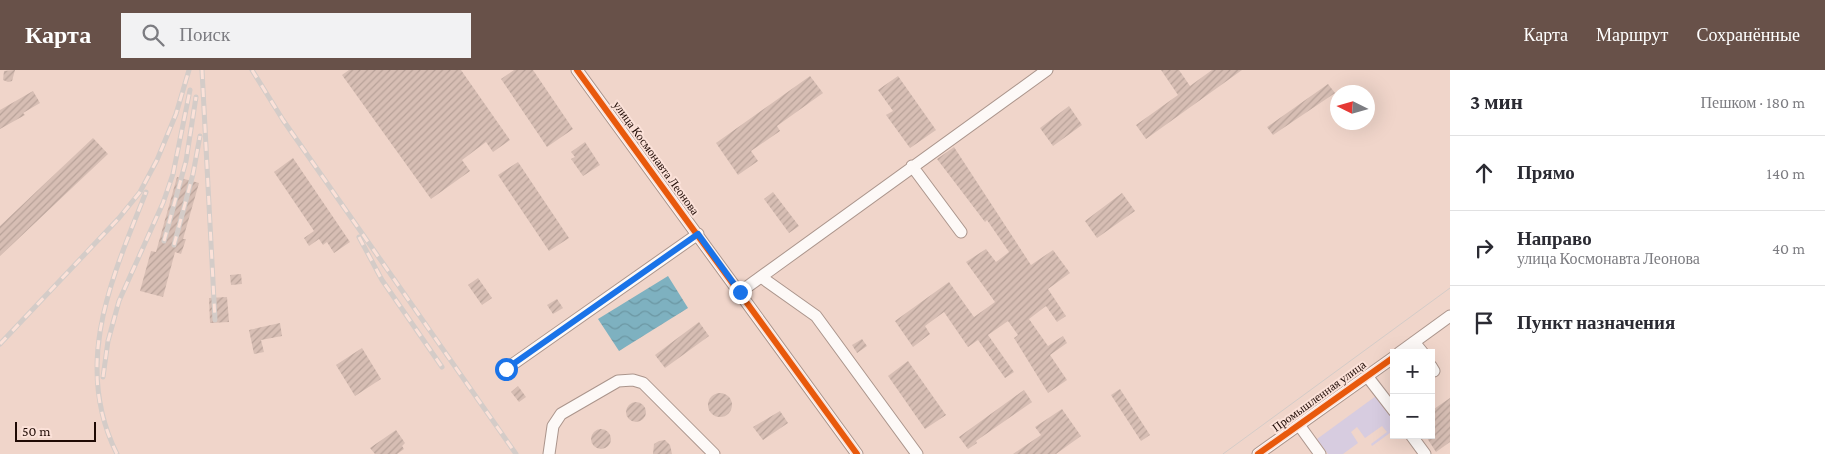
<!DOCTYPE html>
<html lang="ru">
<meta charset="utf-8">
<style>
body{margin:0;font-family:"Crimson Pro",serif;background:#f2f2f3;color:#2b2b33}
.controls{position:absolute;right:15px;bottom:15px;display:grid;overflow:hidden;border-radius:0px;box-shadow:0 5px 20px #0002}
.controls button{width:45px;height:45px;display:grid;place-items:center;padding:0;border:0;border-bottom:1px solid #e1e1e2;background:#fff;color:#2b2b33;font:25px sans-serif}
.compass{position:absolute;left:1330px;top:15px;width:45px;height:45px;border-radius:50%;background:#fff;box-shadow:0 5px 20px #0002;rotate:275deg}
.scale{position:absolute;left:15px;bottom:12px;width:81px;box-sizing:border-box;padding-left:5px;border:2px solid #1f0a04;border-top:0;font-size:14px;line-height:18px;white-space:nowrap;color:#1f0a04;-webkit-text-stroke:4px #fbe1d8;paint-order:stroke}
.stop{position:absolute;width:15px;height:15px;margin:-11px;border:4px solid #1a73e8;border-radius:50%;background:#fff}
.stop.end{background:#1a73e8;border-color:#fff;box-shadow:0 1px 5px #0008}
.list{margin:0;padding:0;list-style:none}
h2{display:flex;justify-content:space-between;align-items:center;height:65px;margin:0;padding:0 20px;font-size:21px}
h2 small{font-size:16px;font-weight:400;color:#7c7c81}
.list li{display:grid;grid-template-columns:32px 1fr auto;gap:15px;align-items:center;box-sizing:border-box;height:75px;padding:0 20px;border-top:1px solid #e1e1e2}
.list b{display:block;font-size:19px;white-space:nowrap}
.list p{margin:0;font-size:16px;white-space:nowrap;color:#7c7c81}
.list em{font-size:16px;font-style:normal;color:#7c7c81}
.icon{flex:none;width:28px;height:28px;fill:none;stroke:currentColor;stroke-width:2;stroke-linecap:round;stroke-linejoin:round}
.map{position:relative;flex:none;width:1450px;height:384px;overflow:hidden}
header{display:flex;align-items:center;gap:30px;box-sizing:border-box;height:70px;padding:0 25px;background:#685149;color:#fff}
header strong{font-size:24px}
nav{display:flex;gap:28px;margin-inline-start:auto;font-size:18px}
.search{width:350px;height:45px;background:#f2f2f3;display:flex;align-items:center;gap:12px;box-sizing:border-box;padding:0 18px;border-radius:0px;color:#7c7c81;font-size:19px}
main{display:flex}
aside{flex:1;background:#fff}
.map>svg:first-child{display:block}
.green{fill:#d7cce0}
.water{fill:url(#water-waves)}
.building{fill:url(#building-hatch)}
.lines{fill:none;stroke-linecap:round;stroke-linejoin:round}
.minor-casing{stroke:#ab958c;stroke-width:13}
.minor{stroke:#fdf9f7;stroke-width:11}
.tram{stroke:#d4ccc8;stroke-width:1}
.rail-casing{stroke:#d4ccc8;stroke-width:5}
.rail{stroke:#fbe1d8;stroke-width:3;stroke-dasharray:9;stroke-linecap:butt}
.cycleway-casing{stroke:#fbe1d8;stroke-width:9}
.cycleway{stroke:#e8590c;stroke-width:6}
.route{stroke:#1a73e8;stroke-width:6}
.labels{text-anchor:middle;dominant-baseline:central;stroke-width:4;stroke-linejoin:round;paint-order:stroke}
.street-label{font-size:12px;fill:#1f0a04;stroke:#fbe1d8}
</style>
<header>
<strong>Карта</strong>
<div class="search"><svg class="icon" aria-label="search" viewBox="0 0 24 24"><circle cx="10" cy="10" r="6"/><path d="M15 15l6 6"/></svg>Поиск</div>
<nav><a>Карта</a><a>Маршрут</a><a>Сохранённые</a></nav>
</header>
<main>
<div class="map">
<svg width="1450" height="384" viewBox="0 0 1450 384">
<defs>
<pattern id="water-waves" width="16" height="10" patternUnits="userSpaceOnUse" patternTransform="scale(1.25)"><rect width="16" height="10" fill="#7eb1c0"/><path d="M0 5q4-4 8 0t8 0" fill="none" stroke="#6c97a3"/></pattern>
<pattern id="building-hatch" width="6" height="6" patternUnits="userSpaceOnUse" patternTransform="scale(1.25)"><rect width="6" height="6" fill="#d7beb4"/><path d="M-1 1l2-2M0 6l6-6M5 7l2-2" fill="none" stroke="#b8a299"/></pattern>
</defs>
<rect width="100%" height="100%" fill="#f0d5ca"/>
<path class="green" d="M 1376,326 L 1394,350 L 1394,360 L 1372,376 L 1371,374 L 1387,362 L 1382,356 L 1365,368 L 1357,357 L 1351,362 L 1358,373 L 1343,384 L 1328,384 L 1317,369 Z"/>
<path class="water" d="M 668,206 L 688,238 L 619,281 L 598,249 Z"/>
<path class="building" d="M 15,0 L 12,11 L 8,12 L 3,10 L 4,1 Z
M 349,0 L 461,0 L 510,70 L 493,82 L 486,72 L 462,90 L 470,101 L 431,129 L 342,5 Z
M 514,0 L 533,0 L 573,59 L 547,77 L 501,9 Z
M 1161,0 L 1179,0 L 1190,16 L 1212,0 L 1242,0 L 1146,69 L 1136,55 L 1178,25 Z
M 810,6 L 823,23 L 777,56 L 780,61 L 751,81 L 758,91 L 738,105 L 716,73 Z
M 898,6 L 936,60 L 910,78 L 886,45 L 893,41 L 878,20 Z
M 1328,14 L 1335,23 L 1273,65 L 1267,57 Z
M 33,21 L 40,33 L 23,43 L 25,45 L 0,59 L 0,40 Z
M 1069,36 L 1082,55 L 1053,76 L 1040,58 Z
M 93,68 L 108,84 L 0,186 L 0,156 Z
M 585,72 L 600,95 L 583,106 L 571,89 L 575,87 L 571,82 Z
M 954,77 L 1031,195 L 1053,180 L 1070,203 L 1048,219 L 1066,246 L 1057,252 L 1046,236 L 1029,249 L 1048,276 L 1063,266 L 1067,273 L 1050,285 L 1067,310 L 1048,323 L 1014,268 L 1018,265 L 1008,251 L 988,265 L 1014,302 L 1005,308 L 978,270 L 968,277 L 944,242 L 925,256 L 930,264 L 913,277 L 895,251 L 949,212 L 974,247 L 995,232 L 966,192 L 986,179 L 996,192 L 1009,182 L 987,150 L 985,152 L 937,89 Z
M 293,88 L 350,172 L 334,183 L 327,172 L 323,175 L 319,169 L 309,176 L 304,168 L 314,161 L 274,102 Z
M 518,92 L 569,168 L 549,181 L 498,105 Z
M 177,107 L 199,113 L 183,169 L 186,169 L 181,184 L 175,182 L 163,227 L 140,221 L 151,181 L 156,182 Z
M 773,122 L 799,156 L 789,163 L 764,129 Z
M 1122,123 L 1135,141 L 1097,168 L 1085,151 Z
M 241,204 L 242,214 L 231,215 L 230,205 Z
M 478,208 L 492,228 L 482,235 L 468,215 Z
M 227,227 L 229,252 L 210,253 L 209,228 Z
M 557,229 L 563,238 L 553,244 L 547,235 Z
M 699,252 L 709,266 L 665,298 L 655,285 Z
M 280,253 L 282,266 L 261,270 L 264,282 L 254,284 L 249,260 Z
M 862,269 L 867,276 L 857,283 L 852,275 Z
M 362,278 L 381,309 L 355,326 L 336,295 Z
M 908,291 L 946,345 L 925,359 L 888,306 Z
M 518,316 L 526,327 L 519,332 L 511,322 Z
M 1120,319 L 1150,365 L 1141,371 L 1111,325 Z
M 1024,320 L 1032,332 L 976,371 L 977,373 L 968,379 L 959,367 Z
M708 335a12 12 0 1 1 24 0a12 12 0 1 1-24 0Z
M 1450,328 L 1450,372 L 1436,382 L 1425,365 L 1431,365 L 1431,341 Z
M626 342a10 10 0 1 1 20 0a10 10 0 1 1-20 0Z
M 1062,339 L 1081,366 L 1056,384 L 1013,384 L 1041,365 L 1035,357 Z
M 780,341 L 788,353 L 763,370 L 753,357 Z
M591 369a10 10 0 1 1 20 0a10 10 0 1 1-20 0Z
M 396,360 L 405,373 L 402,376 L 404,379 L 397,384 L 375,384 L 370,378 Z
M 665,370 L 670,375 L 672,384 L 653,384 L 654,374 L 659,371 Z"/>
<g class="lines">
<g class="minor-casing">
<path id="minor" d="M 577,0 L 857,384
M 912,96 L 961,162
M 761,207 L 816,246 L 917,384
M 740,222 L 1047,0
M 1414,272 L 1423,283
M 1399,283 L 1450,246
M 1431,296 L 1434,301
M 506,299 L 698,164
M 1367,306 L 1394,341
M 1299,355 L 1320,384
M 1411,365 L 1425,384
M 549,384 L 553,356 L 561,344 L 618,311 L 633,310 L 643,313 L 714,384
M 1258,384 L 1394,287"/>
</g>
<use href="#minor" class="minor"/>
<path class="tram" d="M 1223,384 L 1450,218"/>
<g class="rail-casing">
<path id="rail" d="M 202,0 L 215,250
M 252,0 L 283,50 L 516,384
M 359,167 L 382,210 L 442,297
M 164,171 L 186,91 L 196,27
M 174,175 L 193,104 L 200,66
M 0,274 L 119,148 L 140,122 L 157,90 L 176,44 L 189,0
M 103,307 L 108,271 L 119,231 L 163,133 L 173,104 L 190,20
M 117,384 C 72,294 112,208 146,122"/>
</g>
<use href="#rail" class="rail"/>
<g class="cycleway-casing">
<path id="cycleway" d="M 577,0 L 857,384
M 1258,384 L 1394,287"/>
</g>
<use href="#cycleway" class="cycleway"/>
</g>
<g class="lines">
<path class="route" d="M 506,299 L 698,164 L 740,222"/>
</g>
<g class="labels">
<g class="street-label">
<text transform="translate(656 88) rotate(54)">улица Космонавта Леонова</text>
<text transform="translate(1319 326) rotate(-36)">Промышленная улица</text>
</g>
</g>
</svg>
<div class="controls">
<button>+</button>
<button>−</button>
</div>
<svg class="compass" viewBox="-18 -18 36 36"><path d="M0-13l5 13h-10z" fill="#e53935"/><path d="M0 13l5-13h-10z" fill="#7c7c81"/></svg>
<div class="scale">50 m</div>
<div class="stop" style="left:506px;top:299px"></div>
<div class="stop end" style="left:740px;top:222px"></div>
</div>
<aside>
<h2>3 мин<small>Пешком · 180 m</small></h2>
<ul class="list">
<li><svg class="icon" aria-label="ahead" viewBox="0 0 24 24"><path d="M12 20V5M6 11l6-6 6 6"/></svg><div><b>Прямо</b></div><em>140 m</em></li>
<li><svg class="icon" aria-label="right" viewBox="0 0 24 24"><path d="M7 20v-9h11M14 6l5 5-5 5"/></svg><div><b>Направо</b><p>улица Космонавта Леонова</p></div><em>40 m</em></li>
<li><svg class="icon" aria-label="arrive" viewBox="0 0 24 24"><path d="M6 21V4h12l-3 4 3 4H6"/></svg><div><b>Пункт назначения</b></div></li>
</ul>
</aside>
</main>
